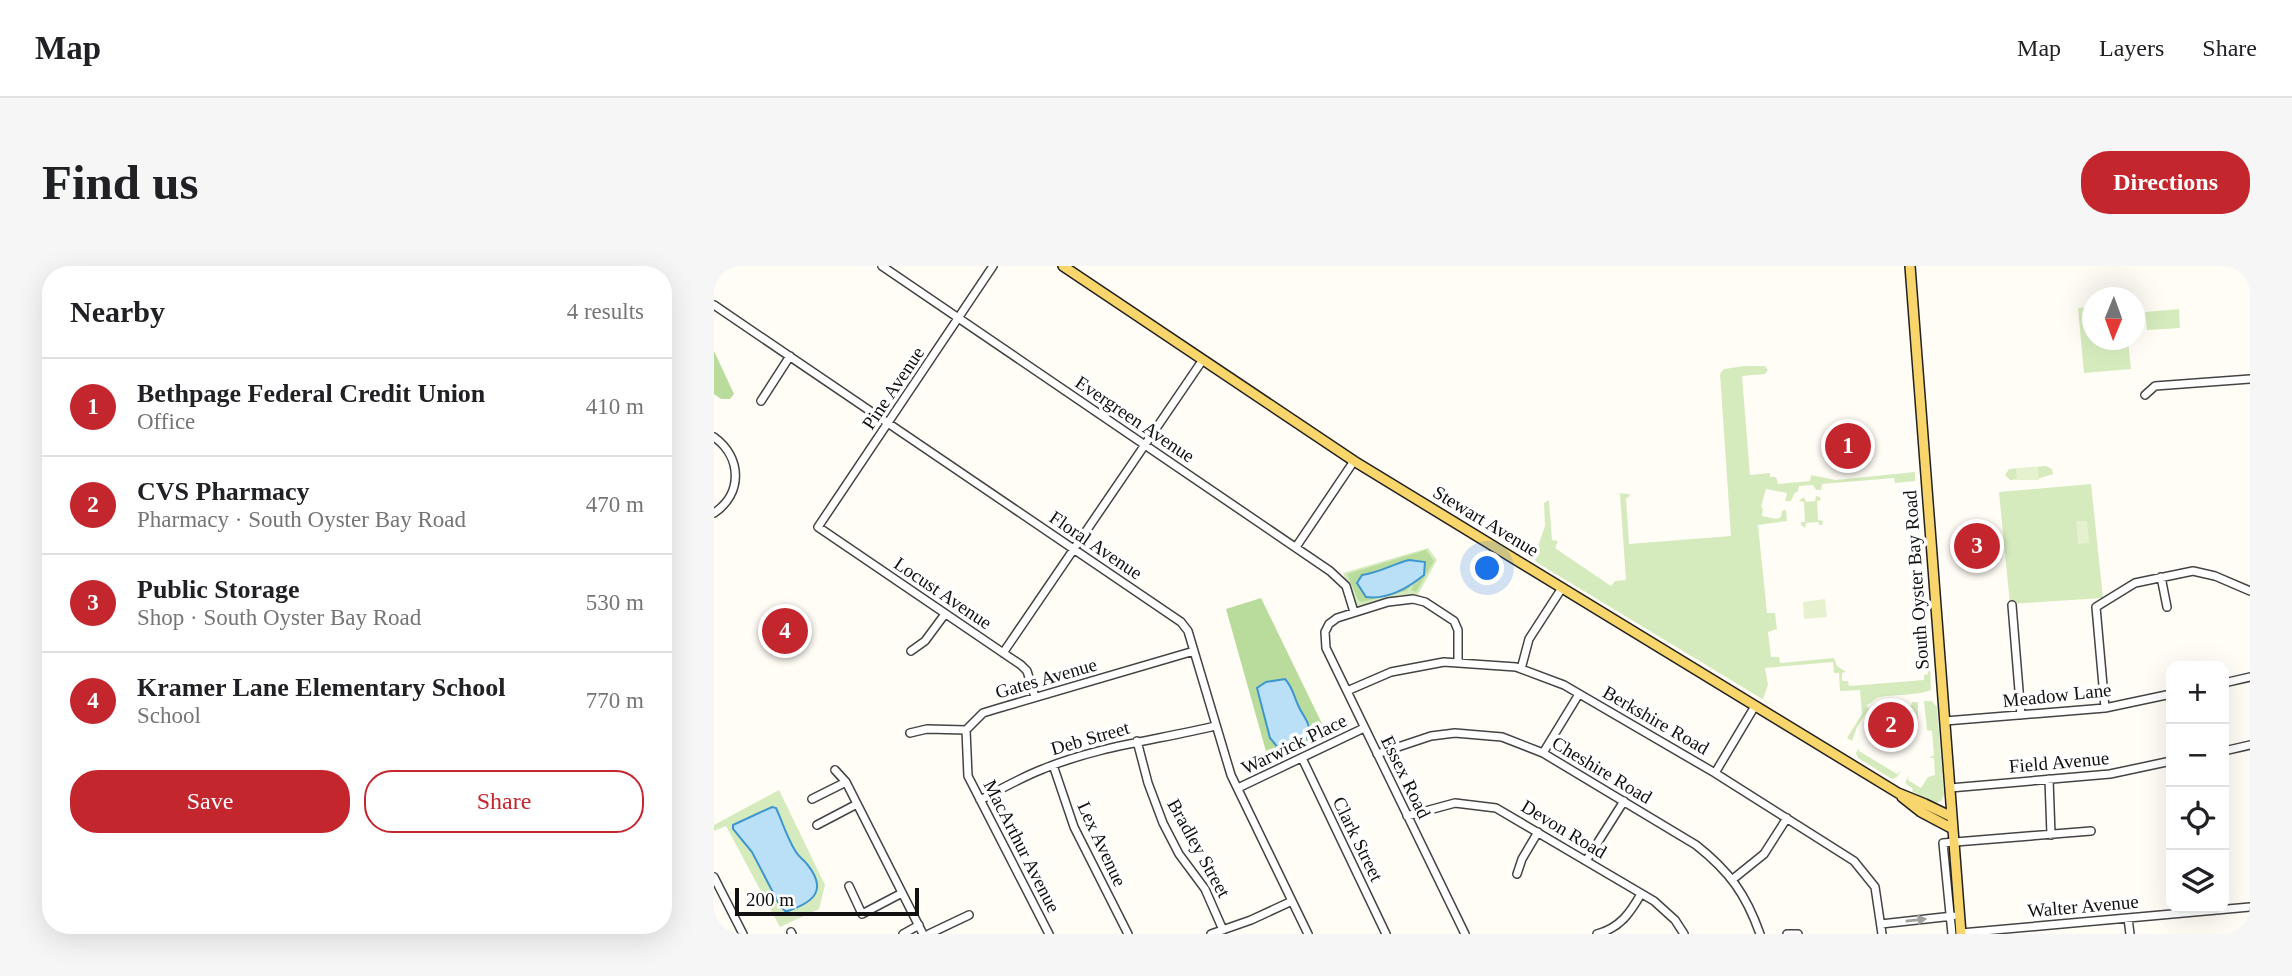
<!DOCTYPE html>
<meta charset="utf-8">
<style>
body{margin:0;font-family:Georgia,serif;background:#f6f6f6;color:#202124}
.controls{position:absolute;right:21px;bottom:21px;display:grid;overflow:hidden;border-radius:14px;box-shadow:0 7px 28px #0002}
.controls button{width:63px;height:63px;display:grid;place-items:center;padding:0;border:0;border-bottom:2px solid #e0e0e0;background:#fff;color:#202124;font:35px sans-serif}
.compass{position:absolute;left:1368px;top:21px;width:63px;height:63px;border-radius:50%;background:#fff;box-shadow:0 7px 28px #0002;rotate:181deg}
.scale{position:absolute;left:21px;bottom:18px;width:184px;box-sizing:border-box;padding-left:7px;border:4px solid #111;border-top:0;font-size:19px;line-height:24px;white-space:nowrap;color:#111;-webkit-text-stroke:5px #fff;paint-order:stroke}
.you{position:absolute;left:774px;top:303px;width:24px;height:24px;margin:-18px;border:5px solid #fff;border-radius:50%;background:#1a73e8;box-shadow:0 0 0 10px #1a73e833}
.badge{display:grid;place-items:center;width:46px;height:46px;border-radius:50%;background:#c4262e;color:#fff;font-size:23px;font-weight:700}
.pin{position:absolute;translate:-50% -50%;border:4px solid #fff;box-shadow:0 2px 7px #0006}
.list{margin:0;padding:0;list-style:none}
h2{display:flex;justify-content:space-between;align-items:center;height:91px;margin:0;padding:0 28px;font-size:30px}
h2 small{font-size:23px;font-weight:400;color:#757577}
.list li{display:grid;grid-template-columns:46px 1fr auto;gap:21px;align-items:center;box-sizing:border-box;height:98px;padding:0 28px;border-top:2px solid #e0e0e0}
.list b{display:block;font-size:26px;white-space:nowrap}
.list p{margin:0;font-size:23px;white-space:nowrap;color:#757577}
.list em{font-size:23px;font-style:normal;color:#757577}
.actions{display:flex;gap:14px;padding:21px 28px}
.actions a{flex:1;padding:16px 0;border:2px solid #c4262e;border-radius:28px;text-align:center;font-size:24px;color:#c4262e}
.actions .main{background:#c4262e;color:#fff}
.icon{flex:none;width:38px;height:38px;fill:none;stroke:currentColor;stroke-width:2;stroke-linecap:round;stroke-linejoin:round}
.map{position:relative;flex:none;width:1536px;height:668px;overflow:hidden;border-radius:28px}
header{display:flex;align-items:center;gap:42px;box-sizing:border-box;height:98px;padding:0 35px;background:#fff;border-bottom:2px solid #e0e0e0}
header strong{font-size:33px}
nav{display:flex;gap:38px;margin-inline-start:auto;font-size:24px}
.intro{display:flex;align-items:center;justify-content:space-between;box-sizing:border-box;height:168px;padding:0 42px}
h1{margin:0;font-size:49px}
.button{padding:18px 32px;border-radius:28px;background:#c4262e;color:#fff;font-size:24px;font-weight:700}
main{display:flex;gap:42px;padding:0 42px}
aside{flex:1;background:#fff;border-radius:28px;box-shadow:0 7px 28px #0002}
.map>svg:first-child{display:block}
.green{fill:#d5ebbd}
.forest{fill:#b9dc9c}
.pitch{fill:#e6f2cf}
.water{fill:#b9e0f7;stroke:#3f96cf;stroke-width:2}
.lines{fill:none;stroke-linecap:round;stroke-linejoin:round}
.minor-casing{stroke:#444;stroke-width:10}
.major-casing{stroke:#222;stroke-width:12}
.minor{stroke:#fff;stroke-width:7}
.major{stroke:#f9d66b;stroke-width:9}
.oneway{fill:#a0a0a0}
.labels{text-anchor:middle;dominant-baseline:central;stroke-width:7;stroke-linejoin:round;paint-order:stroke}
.street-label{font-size:19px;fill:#111;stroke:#fff}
</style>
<header>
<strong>Map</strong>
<nav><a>Map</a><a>Layers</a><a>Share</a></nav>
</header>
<div class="intro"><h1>Find us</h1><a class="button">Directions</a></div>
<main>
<aside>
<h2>Nearby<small>4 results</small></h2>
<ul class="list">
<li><span class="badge">1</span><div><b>Bethpage Federal Credit Union</b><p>Office</p></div><em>410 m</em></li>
<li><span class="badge">2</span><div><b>CVS Pharmacy</b><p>Pharmacy · South Oyster Bay Road</p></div><em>470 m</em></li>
<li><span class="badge">3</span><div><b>Public Storage</b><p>Shop · South Oyster Bay Road</p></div><em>530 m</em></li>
<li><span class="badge">4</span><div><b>Kramer Lane Elementary School</b><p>School</p></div><em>770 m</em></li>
</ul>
<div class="actions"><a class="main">Save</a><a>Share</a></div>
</aside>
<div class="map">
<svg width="1536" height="668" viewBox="0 0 1536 668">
<rect width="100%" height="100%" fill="#fffdf5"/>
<path class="green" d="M 1378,41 L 1378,74 L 1414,74 L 1417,103 L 1370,107 L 1364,42 Z
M 1465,43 L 1466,62 L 1433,64 L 1431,46 Z
M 1031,100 L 1051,100 L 1054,104 L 1051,108 L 1028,110 L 1036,209 L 1056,207 L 1056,211 L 1062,211 L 1064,218 L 1096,215 L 1097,209 L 1122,214 L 1201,206 L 1201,215 L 1181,217 L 1180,212 L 1108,218 L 1107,224 L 1102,224 L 1099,219 L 1085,220 L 1084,225 L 1080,228 L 1077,235 L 1071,235 L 1073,227 L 1052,223 L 1047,241 L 1049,242 L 1048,250 L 1063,253 L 1067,251 L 1068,245 L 1072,244 L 1073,255 L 1044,259 L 1053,347 L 1061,347 L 1063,363 L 1054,366 L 1057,391 L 1065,391 L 1066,397 L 1120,392 L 1123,400 L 1132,406 L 1128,407 L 1128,415 L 1134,415 L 1135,420 L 1210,414 L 1210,409 L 1214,408 L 1213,399 L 1209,399 L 1209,397 L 1216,397 L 1217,424 C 1201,430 1183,428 1166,431 C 1159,433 1159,437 1152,439 L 1155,443 L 1143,461 L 1138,475 L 1133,472 L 1148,448 L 1146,424 L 1126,425 L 1125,407 L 1120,407 L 1119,396 L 1051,402 L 1054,419 L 1049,433 L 1078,451 L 822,296 L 820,292 L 831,260 L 830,237 L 835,234 L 838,274 L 844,275 L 841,282 L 897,320 L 901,315 L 912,314 L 906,228 L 901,227 L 916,228 L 915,231 L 912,232 L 915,278 L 1017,270 L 1006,108 L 1010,103 Z
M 1332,200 L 1338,203 L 1339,208 L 1320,214 L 1320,212 L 1296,214 L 1291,209 L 1295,203 Z
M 1377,218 L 1389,332 L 1296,338 L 1285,226 Z
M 1090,231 L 1092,236 L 1101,235 L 1102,230 L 1106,231 L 1107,234 L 1103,235 L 1104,254 L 1109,255 L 1108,259 L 1105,259 L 1104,256 L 1092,257 L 1091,262 L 1087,259 L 1087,256 L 1091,256 L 1090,236 L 1085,235 Z
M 714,282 L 723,294 L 703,330 L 686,329 L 642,342 L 629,307 Z
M 1210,435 L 1218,435 L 1223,441 L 1230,529 L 1227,535 L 1220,538 L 1198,525 L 1199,523 L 1191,517 L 1195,509 L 1194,514 L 1207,522 L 1214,511 L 1221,509 L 1220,492 L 1215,492 L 1220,489 L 1218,465 L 1213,464 Z
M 1198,436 L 1204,436 L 1204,455 L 1176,438 L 1184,437 L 1185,441 L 1197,440 Z
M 1145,482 L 1145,485 L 1183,508 L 1187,504 L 1183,511 L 1178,513 L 1144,492 L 1142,487 Z
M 65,524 L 111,619 L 105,643 L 66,661 L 12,560 L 0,565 L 0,559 Z"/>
<path class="forest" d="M 0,85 L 20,128 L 16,133 L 7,133 L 0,128 Z
M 712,284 L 720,295 L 702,326 L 697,324 L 700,317 L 692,325 L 648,336 L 644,334 L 633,308 Z
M 547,332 L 614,470 L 557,499 L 555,496 L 512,343 Z"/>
<path class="pitch" d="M 1324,201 L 1325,214 L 1303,214 L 1302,202 Z
M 1362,255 L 1373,255 L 1375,277 L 1364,278 Z
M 1111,333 L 1113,351 L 1090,353 L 1089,336 Z"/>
<path class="water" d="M 695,294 L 711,296 L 710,309 C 694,322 673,334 652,331 L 643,317 L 648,309 C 665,307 679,298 695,294 Z
M 571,413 C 579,422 579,428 584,439 C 589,451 597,456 595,470 C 588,476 574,483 565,483 L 556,472 L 543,422 L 552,416 Z
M 58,541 L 62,542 C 69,557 73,572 82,586 C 85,591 90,594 93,598 C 114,624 100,636 74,645 L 71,645 L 66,640 L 38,586 L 19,563 L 19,559 Z"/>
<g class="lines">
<g class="minor-casing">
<path id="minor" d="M 168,0 L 616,305 L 632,320 L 640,346
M 279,0 L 104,261 L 307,399 L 313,405 L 321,431
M 0,39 L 467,356 L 474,365 L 517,509 L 594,668
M 1431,129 L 1441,120 L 1536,113
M 47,135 L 76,90
M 0,171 C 28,191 29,228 0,247
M 582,281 L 640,195
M 1447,311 L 1453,341
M 1298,339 L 1307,449
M 197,385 L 211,375 L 231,348
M 289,387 L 488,95
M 744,397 L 744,364 L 740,355 L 711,336 L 699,333 L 674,336 L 623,352 L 615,358 L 611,366 L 612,382 L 751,668
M 807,403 L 815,373 L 848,322
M 1510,417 L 1536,411
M 633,425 L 677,406 L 730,396 L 802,401 L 850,419 L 1001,507 L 1140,595 L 1161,621 L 1168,668
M 1391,442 L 1382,341 L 1421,317 L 1479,305 L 1501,310 L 1536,325
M 1231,455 L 1391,442 L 1457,428
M 252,464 L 254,510 L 335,668
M 196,467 L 213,463 L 252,464 L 269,447 L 282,443 L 480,385
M 423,475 L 434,517 L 449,557 L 465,588 L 491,623 L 509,664
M 1510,485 L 1536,479
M 829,487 L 865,428
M 663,488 L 717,470 L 741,467 L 788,471 L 829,487 L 982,579 C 1015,605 1032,628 1046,668
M 588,492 L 672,668
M 339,499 L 360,561 L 414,668
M 121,504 L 132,516 L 209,668
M 1001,507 L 1041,440
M 1335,513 L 1337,569
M 524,522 L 650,462
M 1236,522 L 1396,508 L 1457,495
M 98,533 L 132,516
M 266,534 C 287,523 308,511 329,503 C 384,480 444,474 501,460
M 693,550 L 741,537 L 782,542 L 940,635 L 961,654 L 970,668
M 103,559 L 143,538
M 872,595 L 910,535
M 803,608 L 808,593 L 824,566
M 0,611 L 29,668
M 1019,613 L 1050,588 L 1073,552
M 135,620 L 148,648 L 188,627
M 1414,652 L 1416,668
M 1167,658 L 1239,650
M 77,666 L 78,668
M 1247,667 L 1536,641
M 189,668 L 205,659
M 215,668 L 255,649
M 497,668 L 537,654 L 578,635
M 883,668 C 906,662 916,647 927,628
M 1073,668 L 1084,668
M 1238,668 L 1229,577 L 1377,565"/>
</g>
<g class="major-casing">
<path id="major" d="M 349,0 L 640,195 L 1184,527 L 1211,538 L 1238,551
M 1196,0 L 1247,668
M 1188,531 L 1207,546 L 1239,563"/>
</g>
<use href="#minor" class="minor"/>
<use href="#major" class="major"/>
</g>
<defs><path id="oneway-solid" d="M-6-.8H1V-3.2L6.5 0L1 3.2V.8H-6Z" transform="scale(1.75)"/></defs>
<use class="oneway" href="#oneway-solid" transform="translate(1202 654) rotate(-6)"/>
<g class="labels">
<g class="street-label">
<text transform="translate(179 122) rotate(-56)">Pine Avenue</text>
<text transform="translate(421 153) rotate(34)">Evergreen Avenue</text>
<text transform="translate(772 255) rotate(31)">Stewart Avenue</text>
<text transform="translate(382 279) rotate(34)">Floral Avenue</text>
<text transform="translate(1202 314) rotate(-94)">South Oyster Bay Road</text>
<text transform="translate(229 327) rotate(34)">Locust Avenue</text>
<text transform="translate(332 412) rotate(-16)">Gates Avenue</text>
<text transform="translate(1343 429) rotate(-6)">Meadow Lane</text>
<text transform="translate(942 454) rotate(30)">Berkshire Road</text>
<text transform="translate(376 472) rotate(-16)">Deb Street</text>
<text transform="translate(580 478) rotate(-26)">Warwick Place</text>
<text transform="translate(1345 496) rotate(-5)">Field Avenue</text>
<text transform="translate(888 504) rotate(31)">Cheshire Road</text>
<text transform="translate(692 511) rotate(64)">Essex Road</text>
<text transform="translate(850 563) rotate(31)">Devon Road</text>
<text transform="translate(644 573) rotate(64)">Clark Street</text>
<text transform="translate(388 578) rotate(65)">Lex Avenue</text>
<text transform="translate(308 580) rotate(63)">MacArthur Avenue</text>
<text transform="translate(485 582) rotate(61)">Bradley Street</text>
<text transform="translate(1369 640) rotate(-5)">Walter Avenue</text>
</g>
</g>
</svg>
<div class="controls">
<button>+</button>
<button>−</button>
<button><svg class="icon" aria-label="locate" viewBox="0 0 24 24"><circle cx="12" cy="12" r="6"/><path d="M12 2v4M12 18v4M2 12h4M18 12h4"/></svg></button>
<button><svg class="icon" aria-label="layers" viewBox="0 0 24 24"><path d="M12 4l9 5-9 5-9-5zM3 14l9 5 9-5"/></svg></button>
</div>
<svg class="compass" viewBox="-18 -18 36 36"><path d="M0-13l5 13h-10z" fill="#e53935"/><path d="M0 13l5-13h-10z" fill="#757577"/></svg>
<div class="scale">200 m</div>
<div class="you"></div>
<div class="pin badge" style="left:1134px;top:180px">1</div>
<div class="pin badge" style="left:1177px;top:459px">2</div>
<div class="pin badge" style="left:1263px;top:280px">3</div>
<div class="pin badge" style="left:71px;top:365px">4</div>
</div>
</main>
